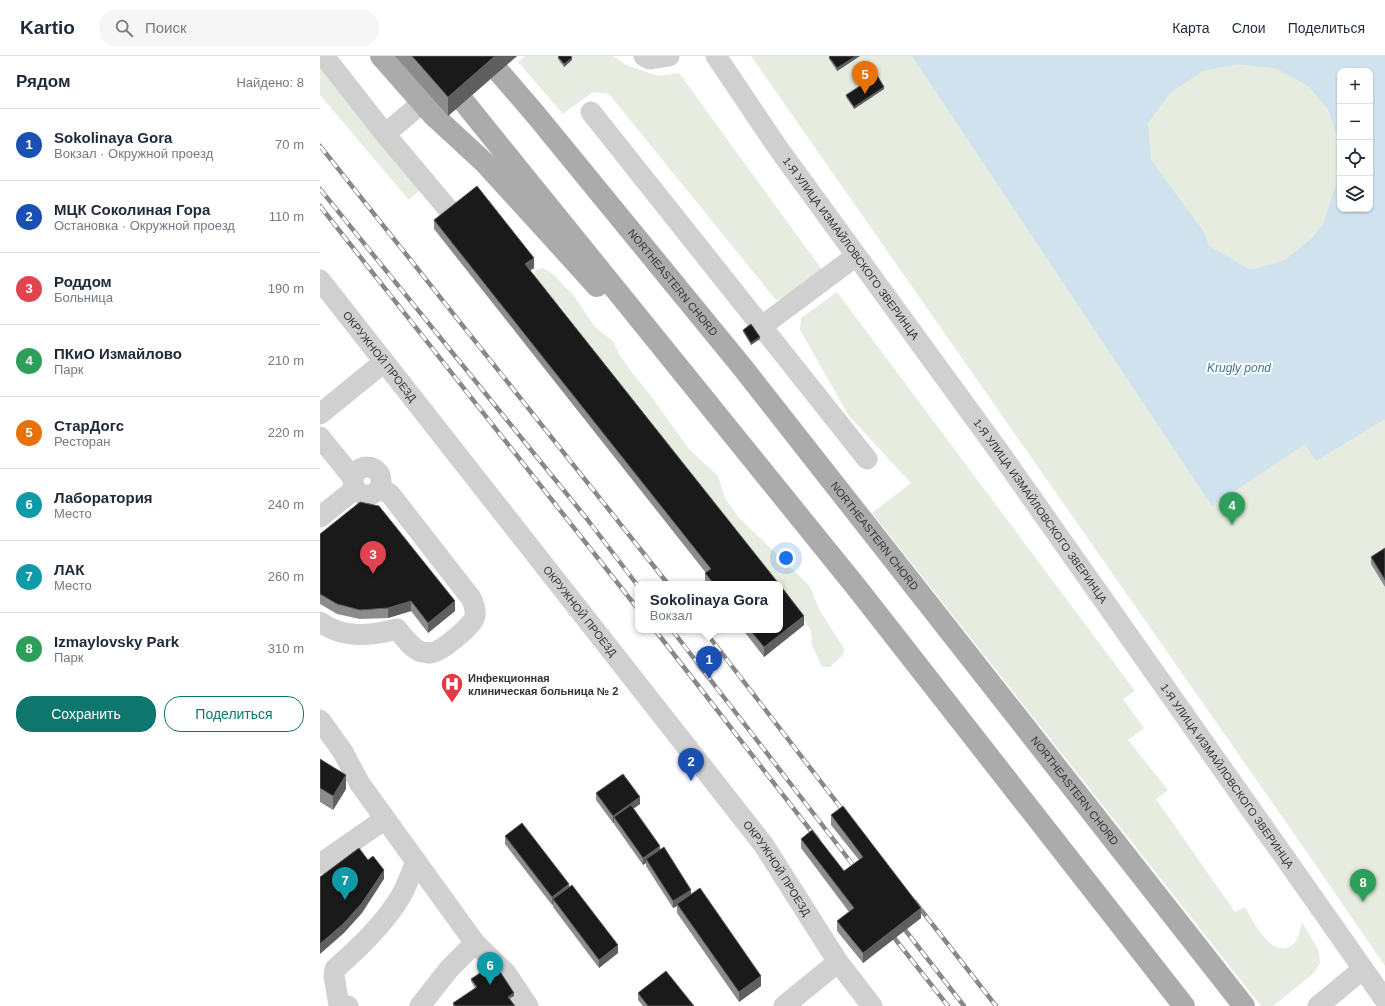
<!DOCTYPE html>
<html lang="ru">
<meta charset="utf-8">
<style>
body{margin:0;font-family:Helvetica,sans-serif;background:#f6f6f7;color:#1f2937}
.controls{position:absolute;right:12px;top:12px;display:grid;overflow:hidden;border-radius:8px;box-shadow:0 1px 3px #0004}
.controls button{width:36px;height:36px;display:grid;place-items:center;padding:0;border:0;border-bottom:1px solid #e0e1e3;background:#fff;color:#1f2937;font:20px sans-serif}
.you{position:absolute;left:466px;top:502px;width:14px;height:14px;margin:-10px;border:3px solid #fff;border-radius:50%;background:#1a73e8;box-shadow:0 0 0 6px #1a73e833}
.badge{display:grid;place-items:center;width:26px;height:26px;border-radius:50%;background:#0f766e;color:#fff;font-size:13px;font-weight:700}
.pin{position:absolute;translate:-50% -33px;filter:drop-shadow(0 1px 2px #0008)}
.pin::after{content:'';position:absolute;top:21px;width:14px;height:12px;background:inherit;clip-path:polygon(0 0,100% 0,50% 100%)}
.popup{position:absolute;left:315px;top:525px;width:148px;height:52px;box-sizing:border-box;display:grid;place-content:center;border-radius:8px;background:#fff;filter:drop-shadow(0 1px 3px #0005);font-size:13px;white-space:nowrap;color:#747a83}
.popup b{font-size:15px;color:#1f2937}
.popup::after{content:'';position:absolute;left:50%;top:100%;margin-left:-8px;border:8px solid transparent;border-top-color:#fff}
.list{margin:0;padding:0;list-style:none}
h2{display:flex;justify-content:space-between;align-items:center;height:52px;margin:0;padding:0 16px;font-size:17px}
h2 small{font-size:13px;font-weight:400;color:#747a83}
.list li{display:grid;grid-template-columns:26px 1fr auto;gap:12px;align-items:center;box-sizing:border-box;height:72px;padding:0 16px;border-top:1px solid #e0e1e3}
.list b{display:block;font-size:15px;white-space:nowrap}
.list p{margin:0;font-size:13px;white-space:nowrap;color:#747a83}
.list em{font-size:13px;font-style:normal;color:#747a83}
.actions{display:flex;gap:8px;padding:12px 16px}
.actions a{flex:1;padding:9px 0;border:1px solid #0f766e;border-radius:16px;text-align:center;font-size:14px;color:#0f766e}
.actions .main{background:#0f766e;color:#fff}
.icon{flex:none;width:22px;height:22px;fill:none;stroke:currentColor;stroke-width:2;stroke-linecap:round;stroke-linejoin:round}
.map{position:relative;flex:none;width:1065px;height:950px;overflow:hidden}
header{display:flex;align-items:center;gap:24px;box-sizing:border-box;height:56px;padding:0 20px;background:#fff;border-bottom:1px solid #e0e1e3}
header strong{font-size:19px}
nav{display:flex;gap:22px;margin-inline-start:auto;font-size:14px}
.search{width:280px;height:36px;background:#f6f6f7;display:flex;align-items:center;gap:10px;box-sizing:border-box;padding:0 14px;border-radius:16px;color:#747a83;font-size:15px}
main{display:flex}
aside{flex:1;background:#fff}
.map>svg:first-child{display:block}
.green{fill:#e6ecdf;fill-rule:evenodd}
.water{fill:#cfe2ee;fill-rule:evenodd}
.lines{fill:none;stroke-linecap:round;stroke-linejoin:round}
.minor{stroke:#d0d0d0;stroke-width:21}
.major{stroke:#ababab;stroke-width:22}
.rail-casing{stroke:#888;stroke-width:4.5}
.rail{stroke:#fff;stroke-width:3;stroke-dasharray:9;stroke-linecap:butt}
.wall{fill:#8c8c8c}
.shaded-wall{fill:#5f5f5f}
.building{fill:#1a1a1a;stroke:#5f5f5f}
.labels{text-anchor:middle;dominant-baseline:central;stroke-width:4;stroke-linejoin:round;paint-order:stroke}
.street-label{font-size:11px;fill:#333;stroke:#fff}
.poi-label{font-size:11px;font-weight:bold;fill:#333;stroke:#fff;text-anchor:start}
.water-label{font-size:12px;font-style:italic;fill:#3f7597;stroke:#fff}
</style>
<header>
<strong>Kartio</strong>
<div class="search"><svg class="icon" aria-label="search" viewBox="0 0 24 24"><circle cx="10" cy="10" r="6"/><path d="M15 15l6 6"/></svg>Поиск</div>
<nav><a>Карта</a><a>Слои</a><a>Поделиться</a></nav>
</header>
<main>
<aside>
<h2>Рядом<small>Найдено: 8</small></h2>
<ul class="list">
<li><span class="badge" style="background:#1a4fb4">1</span><div><b>Sokolinaya Gora</b><p>Вокзал · Окружной проезд</p></div><em>70 m</em></li>
<li><span class="badge" style="background:#1a4fb4">2</span><div><b>МЦК Соколиная Гора</b><p>Остановка · Окружной проезд</p></div><em>110 m</em></li>
<li><span class="badge" style="background:#e0444e">3</span><div><b>Роддом</b><p>Больница</p></div><em>190 m</em></li>
<li><span class="badge" style="background:#2e9e5b">4</span><div><b>ПКиО Измайлово</b><p>Парк</p></div><em>210 m</em></li>
<li><span class="badge" style="background:#e8710a">5</span><div><b>СтарДогс</b><p>Ресторан</p></div><em>220 m</em></li>
<li><span class="badge" style="background:#0f9aa8">6</span><div><b>Лаборатория</b><p>Место</p></div><em>240 m</em></li>
<li><span class="badge" style="background:#0f9aa8">7</span><div><b>ЛАК</b><p>Место</p></div><em>260 m</em></li>
<li><span class="badge" style="background:#2e9e5b">8</span><div><b>Izmaylovsky Park</b><p>Парк</p></div><em>310 m</em></li>
</ul>
<div class="actions"><a class="main">Сохранить</a><a>Поделиться</a></div>
</aside>
<div class="map">
<svg width="1065" height="950" viewBox="0 0 1065 950">
<rect width="100%" height="100%" fill="#fff"/>
<path class="green" d="M 205,0 L 293,0 L 306,9 L 338,20 L 359,17 L 503,215 L 464,243 L 456,244 L 289,38 L 273,36 L 243,58 L 198,6 Z
M 431,0 L 1065,0 L 1065,910 L 977,782 ZM 1020,15 L 1050,15 L 1050,153 L 1020,153 Z
M 0,9 L 101,133 L 89,144 L 0,39 Z
M 223,212 L 233,218 L 254,240 L 275,271 L 293,285 L 299,298 L 313,318 L 328,336 L 369,393 L 398,420 L 405,442 L 418,461 L 486,526 L 491,533 L 500,555 L 525,594 L 521,601 L 510,611 L 502,611 L 492,589 L 491,574 L 460,535 L 460,528 L 455,528 L 341,383 L 313,344 L 291,323 L 244,255 L 212,220 L 216,214 Z
M 517,236 L 815,635 L 803,643 L 824,672 L 808,684 L 848,734 L 836,743 L 915,856 L 925,851 C 932,864 955,909 975,886 C 979,881 980,872 982,866 L 999,895 L 1000,907 L 994,917 L 953,950 L 941,950 L 552,457 L 591,427 L 529,360 L 480,274 L 481,262 Z"/>
<path class="water" d="M 592,0 L 1065,0 L 1065,363 L 996,405 L 985,388 L 892,450 ZM 917,8 L 955,12 L 988,30 L 1008,53 L 1020,87 L 1020,15 L 1050,15 L 1050,153 L 1020,153 L 1020,102 L 1019,119 L 1003,168 L 992,182 L 965,204 L 931,214 L 889,190 L 884,176 L 831,104 L 828,67 L 850,37 L 883,15 Z"/>
<g class="lines">
<g class="minor">
<path d="M 4,0 L 65,78 L 133,159"/>
<path d="M 324,0 L 330,3 L 349,0"/>
<path id="s1" d="M 396,0 L 458,92 L 680,397 L 1065,944"/>
<path d="M 271,56 L 547,403"/>
<path d="M 65,78 L 102,47"/>
<path id="s2" d="M 0,224 L 443,788 L 518,906 L 552,950"/>
<path d="M 442,270 L 536,200"/>
<path d="M 0,358 L 64,306"/>
<path d="M 0,381 L 33,422"/>
<circle cx="47" cy="425" r="14"/>
<path d="M 0,461 L 35,433"/>
<path d="M 0,566 C 24,583 50,580 77,573 C 84,581 92,593 102,596 C 104,596 109,597 111,597 C 122,595 153,570 155,560 C 156,553 154,548 151,542 L 70,438 L 60,432"/>
<path d="M 0,664 L 23,696 L 40,728 L 155,887 L 186,917 L 208,950"/>
<path d="M 0,808 L 65,763"/>
<path d="M 28,950 L 19,949 L 14,920 L 15,913 C 40,891 64,868 81,840 C 87,829 91,817 96,806"/>
<path d="M 100,950 L 129,913 L 155,887"/>
<path d="M 464,950 L 518,906"/>
<path d="M 998,950 L 1043,913"/>
</g>
<g class="major">
<path d="M 61,0 L 113,59 L 166,108 L 277,230"/>
<path id="s3" d="M 179,16 L 216,59 L 423,312 L 924,950"/>
<path d="M 144,46 L 537,532 L 864,950"/>
</g>
<g class="rail-casing">
<path id="rail" d="M 0,90 L 348,528
M 0,133 L 267,463 L 318,530
M 0,150 L 318,553
M 335,574 L 498,784
M 352,574 L 540,818
M 384,574 L 528,761
M 595,846 L 676,950
M 579,866 L 644,950
M 568,874 L 628,950"/>
</g>
<use href="#rail" class="rail"/>
</g>
<path class="wall" d="M 75,0 L 197,0 L 128,60 Z
M 540,0 L 517,15 L 509,3 L 509,1 Z
M 238,1 L 252,4 L 244,11 L 238,3 Z
M 564,33 L 534,53 L 526,41 L 526,39 Z
M 114,164 L 214,212 L 210,214 L 459,528 L 386,528 L 385,527 L 385,517 L 386,517 L 114,173 Z
M 423,274 L 440,283 L 431,289 L 423,276 Z
M 0,478 L 135,555 L 108,577 L 91,555 L 68,562 L 40,563 L 17,558 L 0,548 Z
M 1065,492 L 1065,531 L 1051,508 L 1051,501 Z
M 484,569 L 444,601 L 423,574 L 460,574 Z
M 0,703 L 26,733 L 13,754 L 0,746 Z
M 276,737 L 320,748 L 313,752 L 340,794 L 371,838 L 441,930 L 419,946 L 357,857 L 357,850 L 353,852 L 326,810 L 326,807 L 323,809 L 294,768 L 294,767 L 293,767 L 276,744 Z
M 511,759 L 601,862 L 543,907 L 517,875 L 517,865 L 529,856 L 481,792 L 481,783 L 524,815 L 539,804 L 511,769 Z
M 185,780 L 249,831 L 298,897 L 279,912 L 233,851 L 233,848 L 232,849 L 185,788 Z
M 170,920 L 194,940 L 190,942 L 195,950 L 133,950 L 133,947 L 155,932 L 151,925 L 151,923 Z
M 318,937 L 374,950 L 323,950 L 318,944 Z"/>
<path class="shaded-wall" d="M 175,0 L 197,0 L 128,60 L 128,41 Z
M 536,0 L 540,0 L 517,15 L 517,12 Z
M 252,2 L 252,4 L 244,11 L 244,8 Z
M 564,31 L 564,33 L 534,53 L 534,51 Z
M 214,202 L 214,212 L 205,218 L 205,208 Z
M 440,281 L 440,283 L 431,289 L 431,287 Z
M 91,545 L 91,555 L 68,562 L 68,552 Z
M 135,545 L 135,555 L 108,577 L 108,567 Z
M 484,560 L 484,569 L 444,601 L 444,591 Z
M 26,719 L 26,733 L 13,754 L 13,740 Z
M 320,741 L 320,748 L 297,765 L 294,761 L 294,767 L 293,767 L 293,760 Z
M 340,790 L 340,797 L 326,803 L 326,807 L 323,809 L 323,802 Z
M 64,814 L 64,823 L 42,857 L 24,877 L 0,898 L 0,888 Z
M 249,828 L 249,835 L 233,843 L 233,848 L 232,849 L 232,841 Z
M 371,834 L 371,841 L 357,848 L 357,850 L 353,852 L 353,845 Z
M 601,852 L 601,862 L 543,907 L 543,897 Z
M 298,889 L 298,897 L 279,912 L 279,904 Z
M 441,920 L 441,930 L 419,946 L 419,936 Z
M 194,937 L 194,940 L 188,943 L 188,941 Z"/>
<path class="building" d="M 92,0 L 175,0 L 128,41 Z
M 239,0 L 251,0 L 252,2 L 244,8 L 238,1 Z
M 510,0 L 536,0 L 517,12 L 509,1 Z
M 557,19 L 564,31 L 534,51 L 526,39 Z
M 157,130 L 214,202 L 205,208 L 459,528 L 394,528 L 385,517 L 391,513 L 114,164 Z
M 431,268 L 440,281 L 431,287 L 423,274 Z
M 40,446 L 59,450 L 135,545 L 108,567 L 91,545 L 68,552 L 40,554 L 17,548 L 0,538 L 0,478 Z
M 1065,492 L 1065,524 L 1051,501 Z
M 460,529 L 484,560 L 444,591 L 430,574 L 460,574 Z
M 0,703 L 26,719 L 13,740 L 0,732 Z
M 303,718 L 320,741 L 293,760 L 276,737 Z
M 311,749 L 340,790 L 323,802 L 294,761 Z
M 523,750 L 601,852 L 543,897 L 517,865 L 534,852 L 481,783 L 492,774 L 524,815 L 543,801 L 511,759 Z
M 202,767 L 249,828 L 232,841 L 185,780 Z
M 344,791 L 371,834 L 353,845 L 326,803 Z
M 39,792 L 48,804 L 53,800 L 64,814 L 42,847 L 24,867 L 0,888 L 0,821 Z
M 252,829 L 298,889 L 279,904 L 233,843 Z
M 380,832 L 441,920 L 419,936 L 357,848 Z
M 166,913 L 170,920 L 179,914 L 194,937 L 188,941 L 195,950 L 135,950 L 133,947 L 157,931 L 151,923 Z
M 346,915 L 374,950 L 328,950 L 318,937 Z"/>
<defs>
<g id="hospital-pin" transform="scale(1.15)"><path d="M0 17L-7.5 6A9.5 9.5 0 1 1 7.5 6Z" fill="#e63946" stroke="#fff"/><path d="M-5-5h3v3.5h4V-5h3V5h-3V1.5h-4V5h-3Z" fill="#fff"/></g>
</defs>
<g fill-rule="evenodd">
<use href="#hospital-pin" x="132" y="628"/>
</g>
<g class="labels">
<g class="street-label">
<text stroke="none"><textPath href="#s1" startOffset="235">1-Я УЛИЦА ИЗМАЙЛОВСКОГО ЗВЕРИНЦА</textPath></text>
<text stroke="none"><textPath href="#s3" startOffset="273">NORTHEASTERN CHORD</textPath></text>
<text stroke="none"><textPath href="#s2" startOffset="97">ОКРУЖНОЙ ПРОЕЗД</textPath></text>
<text stroke="none"><textPath href="#s1" startOffset="559">1-Я УЛИЦА ИЗМАЙЛОВСКОГО ЗВЕРИНЦА</textPath></text>
<text stroke="none"><textPath href="#s3" startOffset="597">NORTHEASTERN CHORD</textPath></text>
<text stroke="none"><textPath href="#s2" startOffset="421">ОКРУЖНОЙ ПРОЕЗД</textPath></text>
<text stroke="none"><textPath href="#s1" startOffset="883">1-Я УЛИЦА ИЗМАЙЛОВСКОГО ЗВЕРИНЦА</textPath></text>
<text stroke="none"><textPath href="#s3" startOffset="921">NORTHEASTERN CHORD</textPath></text>
<text stroke="none"><textPath href="#s2" startOffset="745">ОКРУЖНОЙ ПРОЕЗД</textPath></text>
</g>
<g class="poi-label">
<text x="148" y="622">Инфекционная<tspan x="148" dy="13">клиническая больница № 2</tspan></text>
</g>
<g class="water-label">
<text x="919" y="312">Krugly pond</text>
</g>
</g>
</svg>
<div class="controls">
<button>+</button>
<button>−</button>
<button><svg class="icon" aria-label="locate" viewBox="0 0 24 24"><circle cx="12" cy="12" r="6"/><path d="M12 2v4M12 18v4M2 12h4M18 12h4"/></svg></button>
<button><svg class="icon" aria-label="layers" viewBox="0 0 24 24"><path d="M12 4l9 5-9 5-9-5zM3 14l9 5 9-5"/></svg></button>
</div>
<div class="you"></div>
<div class="pin badge" style="left:389px;top:623px;background:#1a4fb4">1</div>
<div class="popup"><b>Sokolinaya Gora</b>Вокзал</div>
<div class="pin badge" style="left:371px;top:725px;background:#1a4fb4">2</div>
<div class="pin badge" style="left:53px;top:518px;background:#e0444e">3</div>
<div class="pin badge" style="left:912px;top:469px;background:#2e9e5b">4</div>
<div class="pin badge" style="left:545px;top:38px;background:#e8710a">5</div>
<div class="pin badge" style="left:170px;top:929px;background:#0f9aa8">6</div>
<div class="pin badge" style="left:25px;top:844px;background:#0f9aa8">7</div>
<div class="pin badge" style="left:1043px;top:846px;background:#2e9e5b">8</div>
</div>
</main>
